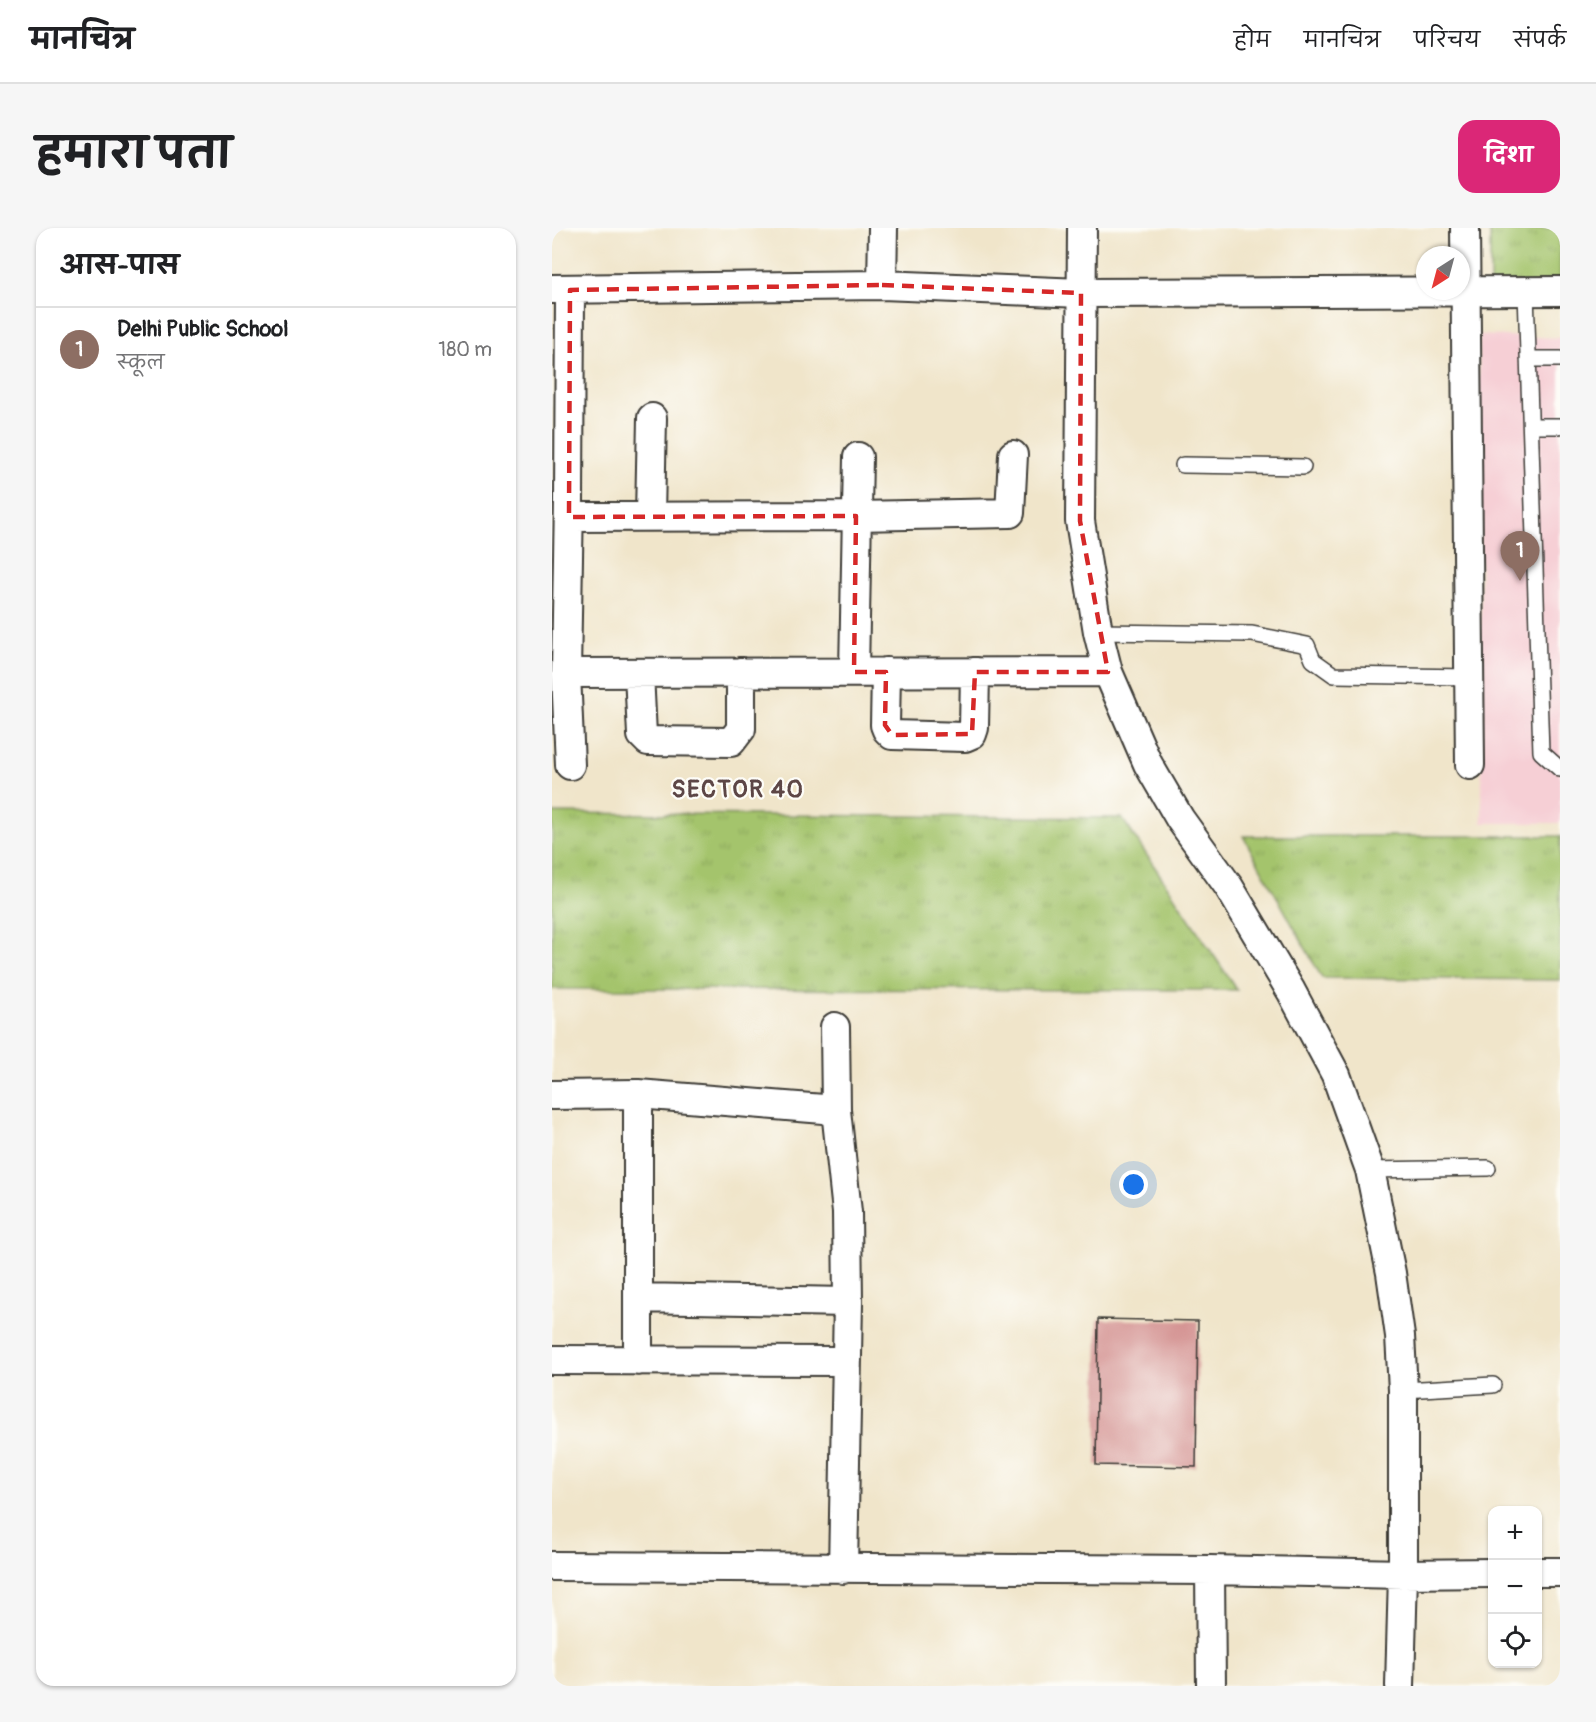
<!DOCTYPE html>
<html lang="hi">
<meta charset="utf-8">
<style>
body{margin:0;font-family:Pangolin,"Playpen Sans Deva",sans-serif;background:#f6f6f6;color:#202124}
.controls{position:absolute;right:18px;bottom:18px;display:grid;overflow:hidden;border-radius:12px;box-shadow:0 2px 4px #0004}
.controls button{width:54px;height:54px;display:grid;place-items:center;padding:0;border:0;border-bottom:2px solid #e0e0e0;background:#fff;color:#202124;font:30px sans-serif}
.compass{position:absolute;left:864px;top:18px;width:54px;height:54px;border-radius:50%;background:#fff;box-shadow:0 2px 4px #0004;rotate:216deg}
.you{position:absolute;left:582px;top:957px;width:21px;height:21px;margin:-15px;border:4px solid #fff;border-radius:50%;background:#1a73e8;box-shadow:0 0 0 9px #1a73e833}
.badge{display:grid;place-items:center;width:39px;height:39px;border-radius:50%;background:#db2777;color:#fff;font-size:20px;font-weight:700}
.pin{position:absolute;translate:-50% -50px;filter:drop-shadow(0 2px 3px #0008)}
.pin::after{content:'';position:absolute;top:32px;width:21px;height:18px;background:inherit;clip-path:polygon(0 0,100% 0,50% 100%)}
.list{margin:0;padding:0;list-style:none}
h2{display:flex;justify-content:space-between;align-items:center;height:78px;margin:0;padding:0 24px;font-size:26px}
h2 small{font-size:20px;font-weight:400;color:#757577}
.list li{display:grid;grid-template-columns:39px 1fr auto;gap:18px;align-items:center;box-sizing:border-box;height:84px;padding:0 24px;border-top:2px solid #e0e0e0}
.list b{display:block;font-size:22px;white-space:nowrap}
.list p{margin:0;font-size:20px;white-space:nowrap;color:#757577}
.list em{font-size:20px;font-style:normal;color:#757577}
.icon{flex:none;width:33px;height:33px;fill:none;stroke:currentColor;stroke-width:2;stroke-linecap:round;stroke-linejoin:round}
.map{position:relative;flex:none;width:1008px;height:1458px;overflow:hidden;border-radius:18px}
header{display:flex;align-items:center;gap:36px;box-sizing:border-box;height:84px;padding:0 30px;background:#fff;border-bottom:2px solid #e0e0e0}
header strong{font-size:28px}
nav{display:flex;gap:33px;margin-inline-start:auto;font-size:21px}
.intro{display:flex;align-items:center;justify-content:space-between;box-sizing:border-box;height:144px;padding:0 36px}
h1{margin:0;font-size:42px}
.button{padding:15px 27px;border-radius:18px;background:#db2777;color:#fff;font-size:21px;font-weight:700}
main{display:flex;gap:36px;padding:0 36px}
aside{flex:1;background:#fff;border-radius:18px;box-shadow:0 2px 4px #0004}
.map>svg:first-child{display:block}
.built{fill:#f6cfd5}
.park{fill:url(#park-tufts);stroke:#607044;stroke-width:1.5}
.building{fill:#d59594}
.lines{fill:none;stroke-linecap:round;stroke-linejoin:round}
.lane-casing{stroke:#3c3a36;stroke-width:18}
.street-casing{stroke:#3c3a36;stroke-width:32}
.lane{stroke:#fff;stroke-width:15}
.street{stroke:#fff;stroke-width:28}
.marked{fill:none;stroke:#d62828;stroke-width:4.5;stroke-dasharray:12 8;stroke-linejoin:round}
.labels{text-anchor:middle;dominant-baseline:central;stroke-width:4.5;stroke-linejoin:round;paint-order:stroke}
.district-label{font-size:24px;font-weight:bold;letter-spacing:1.5px;fill:#5d4646;stroke:#fdfcf7}
</style>
<header>
<strong>मानचित्र</strong>
<nav><a>होम</a><a>मानचित्र</a><a>परिचय</a><a>संपर्क</a></nav>
</header>
<div class="intro"><h1>हमारा पता</h1><a class="button">दिशा</a></div>
<main>
<aside>
<h2>आस-पास<small></small></h2>
<ul class="list">
<li><span class="badge" style="background:#8d6e63">1</span><div><b>Delhi Public School</b><p>स्कूल</p></div><em>180 m</em></li>
</ul>
</aside>
<div class="map">
<svg width="1008" height="1458" viewBox="0 0 1008 1458">
<defs>
<pattern id="park-tufts" width="24" height="20" patternUnits="userSpaceOnUse" patternTransform="scale(1.5)"><rect width="24" height="20" fill="#a4c46c"/><path d="M3 7l-1-3M5 7V3M7 7l1-3M15 17l-1-3M17 17v-4M19 17l1-3" fill="none" stroke="#8da85d"/></pattern>
</defs>
<rect width="100%" height="100%" fill="#fdfcf7"/>
<filter id="ink" filterUnits="userSpaceOnUse"><feTurbulence type="fractalNoise" baseFrequency=".0167" numOctaves="2"/><feDisplacementMap in="SourceGraphic" scale="12" xChannelSelector="R" yChannelSelector="G"/><feConvolveMatrix kernelMatrix="1 2 1 2 8 2 1 2 1" color-interpolation-filters="sRGB"/></filter>
<filter id="wash" filterUnits="userSpaceOnUse"><feTurbulence type="fractalNoise" baseFrequency=".008" numOctaves="4" result="noise"/><feDisplacementMap in="SourceGraphic" scale="24" xChannelSelector="R" yChannelSelector="G"/><feGaussianBlur stdDeviation="1.35" result="paint"/><feColorMatrix in="noise" values="0 0 0 0 0 0 0 0 0 0 0 0 0 0 0 0 0 1.4 0 .05"/><feComposite in="paint" operator="in"/></filter>
<g filter="url(#wash)">
<rect width="100%" height="100%" fill="#f0e5ca"/>
<path class="built" d="M 927,107 L 1008,110 L 1008,595 L 930,595 Z"/>
<path class="park" d="M 938,0 L 1008,0 L 1008,65 L 938,65 Z
M 0,585 L 570,590 L 685,762 L 0,761 Z
M 691,608 L 1008,608 L 1008,752 L 770,750 Z"/>
<g id="blocks">
<path class="building" d="M 546,1091 L 646,1093 L 644,1239 L 544,1237 Z"/>
</g>
</g>
<g filter="url(#ink)">
<use href="#blocks" fill-opacity="0" stroke="#3c3a36" stroke-width="1.5"/>
<g class="lines">
<g class="lane-casing">
<path id="lane" d="M 974,64 L 989,524 L 1008,541
M 977,131 L 1008,131
M 979,198 L 1008,198
M 631,237 L 751,239
M 546,404 L 700,406 L 755,417 L 761,432 L 782,447 L 918,449
M 818,942 L 936,940
M 851,1162 L 941,1157"/>
</g>
<g class="street-casing">
<path id="street" d="M 530,0 L 528,293 L 546,404 L 556,444 L 596,536 L 628,591 L 677,659 L 739,763 L 784,847 L 818,942 L 839,1045 L 848,1108 L 851,1162 L 851,1346 L 848,1458
M 913,0 L 918,537
M 330,57 L 331,0
M 0,61 L 330,57 L 529,65 L 1008,63
M 18,62 L 17,272 L 14,445 L 18,537
M 98,288 L 100,190
M 17,289 L 304,288 L 458,285 L 461,227
M 302,444 L 306,229
M 334,444 L 333,497 L 335,502 L 340,507 L 413,509 L 420,506 L 422,500 L 423,444
M 14,445 L 556,444
M 87,445 L 90,507 L 96,513 L 179,514 L 189,501 L 189,444
M 283,799 L 284,882 L 295,984 L 296,1074 L 291,1341
M 86,866 L 86,1133
M 0,867 L 86,866 L 284,882
M 86,1070 L 296,1074
M 0,1132 L 294,1133
M 0,1338 L 658,1342 L 851,1346 L 940,1345
M 658,1342 L 659,1458
M 986,1344 L 1008,1344"/>
</g>
<use href="#lane" class="lane"/>
<use href="#street" class="street"/>
</g>
</g>
<path class="marked" d="M 330,57 L 529,65 L 528,293 L 556,444 L 423,444 L 420,506 L 340,507 L 333,497 L 334,444 L 302,444 L 304,288 L 17,289 L 18,62 Z"/>
<g class="labels">
<g class="district-label">
<text x="186" y="561">SECTOR 40</text>
</g>
</g>
</svg>
<div class="controls">
<button>+</button>
<button>−</button>
<button><svg class="icon" aria-label="locate" viewBox="0 0 24 24"><circle cx="12" cy="12" r="6"/><path d="M12 2v4M12 18v4M2 12h4M18 12h4"/></svg></button>
</div>
<svg class="compass" viewBox="-18 -18 36 36"><path d="M0-13l5 13h-10z" fill="#e53935"/><path d="M0 13l5-13h-10z" fill="#757577"/></svg>
<div class="you"></div>
<div class="pin badge" style="left:968px;top:353px;background:#8d6e63">1</div>
</div>
</main>
